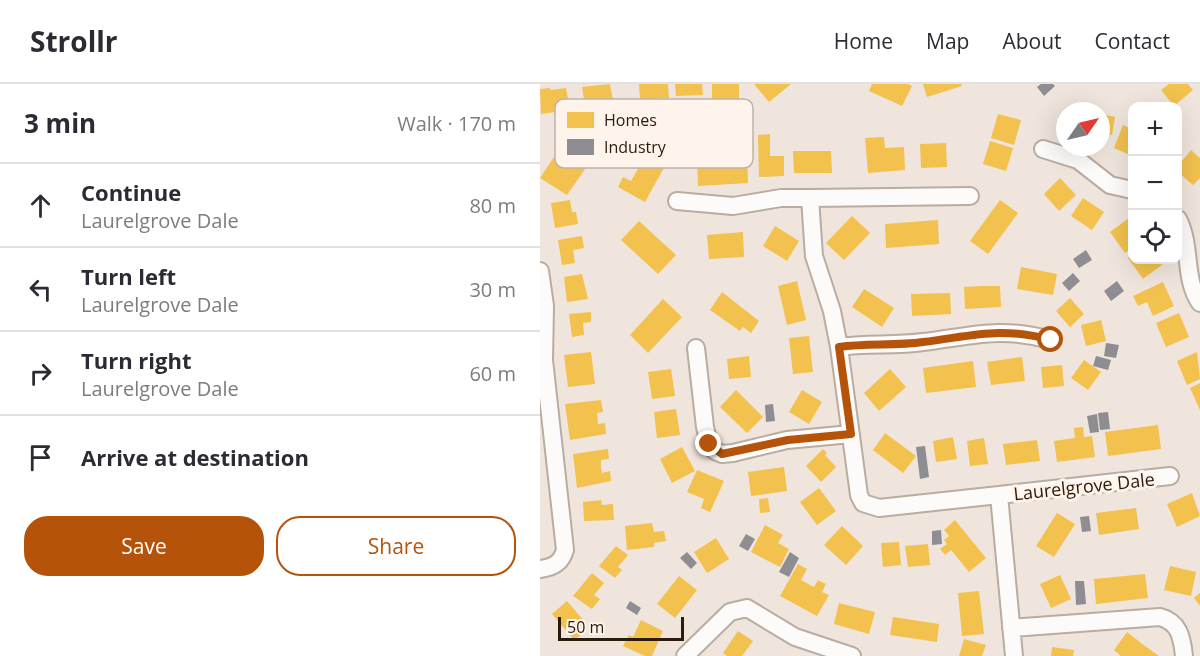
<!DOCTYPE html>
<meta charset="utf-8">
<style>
body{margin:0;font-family:"Open Sans",sans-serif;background:#f7f7f7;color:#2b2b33}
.controls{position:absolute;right:18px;top:18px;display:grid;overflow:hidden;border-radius:12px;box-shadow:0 6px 24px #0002}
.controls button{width:54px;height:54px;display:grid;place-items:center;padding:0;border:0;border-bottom:2px solid #e1e1e2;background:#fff;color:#2b2b33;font:30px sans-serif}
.compass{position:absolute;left:516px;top:18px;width:54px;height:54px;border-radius:50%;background:#fff;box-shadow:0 6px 24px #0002;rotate:56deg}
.scale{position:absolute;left:18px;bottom:15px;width:126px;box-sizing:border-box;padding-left:6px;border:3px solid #2c1b0b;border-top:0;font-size:16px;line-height:21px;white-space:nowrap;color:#2c1b0b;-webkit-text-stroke:4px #fef4eb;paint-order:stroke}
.stop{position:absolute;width:18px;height:18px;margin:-14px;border:4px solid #b45309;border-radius:50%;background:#fff}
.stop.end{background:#b45309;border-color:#fff;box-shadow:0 2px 6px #0008}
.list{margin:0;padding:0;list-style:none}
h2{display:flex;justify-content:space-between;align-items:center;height:78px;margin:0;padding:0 24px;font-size:26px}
h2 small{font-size:20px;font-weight:400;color:#7c7c81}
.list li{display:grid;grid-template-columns:39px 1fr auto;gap:18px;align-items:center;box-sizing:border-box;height:84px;padding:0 24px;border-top:2px solid #e1e1e2}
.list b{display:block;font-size:22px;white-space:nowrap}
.list p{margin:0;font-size:20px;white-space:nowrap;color:#7c7c81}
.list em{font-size:20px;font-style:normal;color:#7c7c81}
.actions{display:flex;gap:12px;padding:18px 24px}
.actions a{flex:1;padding:14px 0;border:2px solid #b45309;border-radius:24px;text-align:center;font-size:21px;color:#b45309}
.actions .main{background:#b45309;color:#fff}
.icon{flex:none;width:33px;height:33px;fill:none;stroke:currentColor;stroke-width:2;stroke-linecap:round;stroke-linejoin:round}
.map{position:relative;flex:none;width:660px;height:572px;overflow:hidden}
header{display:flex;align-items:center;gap:36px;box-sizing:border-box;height:84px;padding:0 30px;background:#fff;border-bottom:2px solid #e1e1e2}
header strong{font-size:28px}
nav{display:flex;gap:33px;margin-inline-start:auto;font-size:21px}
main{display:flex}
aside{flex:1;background:#fff}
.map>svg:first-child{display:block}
.homes{fill:#f2c14e}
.industry{fill:#8d8d92}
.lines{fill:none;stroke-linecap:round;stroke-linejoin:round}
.street-casing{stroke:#b9aca0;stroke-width:20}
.street{stroke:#fdfbfa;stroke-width:16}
.route{stroke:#b45309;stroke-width:8}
.labels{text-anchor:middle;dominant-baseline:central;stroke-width:6;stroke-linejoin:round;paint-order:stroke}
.street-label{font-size:18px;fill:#2c1b0b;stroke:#fef4eb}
.key{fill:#fef4eb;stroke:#bfb3a8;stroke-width:1.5}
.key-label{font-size:16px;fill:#2c1b0b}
</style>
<header>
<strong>Strollr</strong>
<nav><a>Home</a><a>Map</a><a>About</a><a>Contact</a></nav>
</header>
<main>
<aside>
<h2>3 min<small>Walk · 170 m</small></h2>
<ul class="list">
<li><svg class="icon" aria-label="ahead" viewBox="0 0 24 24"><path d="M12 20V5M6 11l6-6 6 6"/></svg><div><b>Continue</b><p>Laurelgrove Dale</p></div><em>80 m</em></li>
<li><svg class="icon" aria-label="left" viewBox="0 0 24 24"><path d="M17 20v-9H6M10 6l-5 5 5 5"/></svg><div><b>Turn left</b><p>Laurelgrove Dale</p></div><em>30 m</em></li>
<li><svg class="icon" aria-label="right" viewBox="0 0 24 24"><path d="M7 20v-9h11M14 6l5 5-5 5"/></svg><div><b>Turn right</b><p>Laurelgrove Dale</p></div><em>60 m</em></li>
<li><svg class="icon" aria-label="arrive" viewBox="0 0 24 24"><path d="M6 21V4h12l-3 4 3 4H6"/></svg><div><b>Arrive at destination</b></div></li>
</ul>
<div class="actions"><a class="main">Save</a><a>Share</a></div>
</aside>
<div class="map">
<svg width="660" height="572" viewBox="0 0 660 572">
<rect width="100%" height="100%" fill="#f0e5dc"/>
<path class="homes" d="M 70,0 L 74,22 L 46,27 L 42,3 Z
M 99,0 L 128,0 L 129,14 L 100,16 Z
M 135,0 L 162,0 L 163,11 L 136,12 Z
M 172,0 L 199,0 L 199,15 L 172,15 Z
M 214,0 L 251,0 L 229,18 Z
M 332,0 L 368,0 L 372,2 L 362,22 L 329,7 Z
M 383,0 L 421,0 L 422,2 L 387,13 Z
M 629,0 L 648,0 L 653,6 L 634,22 L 621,6 Z
M 10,4 L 10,6 L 26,4 L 30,26 L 1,30 L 0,5 Z
M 458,30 L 481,36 L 474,61 L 451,54 Z
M 561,30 L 575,33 L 572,51 L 561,49 Z
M 583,41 L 592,45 L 592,72 L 574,64 Z
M 230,50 L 230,72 L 244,72 L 244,92 L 219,93 L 218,51 Z
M 344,53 L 345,64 L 364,63 L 365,86 L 328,89 L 325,54 Z
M 450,57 L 473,64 L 466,87 L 443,80 Z
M 406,59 L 407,83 L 381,84 L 380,60 Z
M 112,60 L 131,71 L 105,118 L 78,103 L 83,93 L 91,97 L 99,83 L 90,79 L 96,69 L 104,74 Z
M 651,66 L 660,74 L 660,94 L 653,101 L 638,88 L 638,82 Z
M 18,67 L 45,85 L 27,111 L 0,94 Z
M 253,67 L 291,67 L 292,89 L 254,89 Z
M 207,73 L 208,99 L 158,102 L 157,75 Z
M 520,94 L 536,111 L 519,127 L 504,110 Z
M 543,114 L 564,128 L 552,146 L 531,132 Z
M 30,116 L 32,128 L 36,128 L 38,140 L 15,144 L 11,119 Z
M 460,116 L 478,129 L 448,170 L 430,157 Z
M 312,132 L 330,149 L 304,176 L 286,159 Z
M 589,134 L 592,140 L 592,164 L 585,169 L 570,148 Z
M 398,136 L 399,160 L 346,164 L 345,140 Z
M 99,137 L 136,171 L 118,190 L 81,156 Z
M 235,142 L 259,157 L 247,177 L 223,162 Z
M 203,148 L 204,173 L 169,175 L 167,151 Z
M 42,152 L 44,164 L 33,166 L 35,179 L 22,181 L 18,156 Z
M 592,170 L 592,176 L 620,176 L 623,180 L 603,195 L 588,174 Z
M 481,183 L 517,190 L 513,211 L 477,205 Z
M 42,190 L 48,215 L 27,218 L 24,193 Z
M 257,197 L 266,236 L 247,241 L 238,202 Z
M 623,198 L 634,222 L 613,232 L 607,218 L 598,222 L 593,212 Z
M 443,202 L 460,202 L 461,223 L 425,225 L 424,203 Z
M 324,205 L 354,224 L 342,243 L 312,223 Z
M 182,208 L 219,237 L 211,249 L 203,243 L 200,247 L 170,226 Z
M 410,209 L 411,230 L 372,232 L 371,210 Z
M 530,214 L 544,230 L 530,243 L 516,227 Z
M 123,215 L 142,233 L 108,269 L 90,251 Z
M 51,228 L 51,238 L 43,239 L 44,251 L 32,253 L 29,230 Z
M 639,229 L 649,253 L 626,263 L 616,239 Z
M 561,236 L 566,257 L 546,262 L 541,241 Z
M 269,252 L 273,288 L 253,290 L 249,254 Z
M 51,268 L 55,300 L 28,303 L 24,271 Z
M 657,268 L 660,295 L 647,301 L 637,277 Z
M 209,272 L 211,293 L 189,295 L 187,275 Z
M 482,273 L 485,297 L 451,301 L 447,278 Z
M 544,276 L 561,288 L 548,306 L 531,294 Z
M 433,277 L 436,303 L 386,309 L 383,284 Z
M 522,281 L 524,302 L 503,304 L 501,283 Z
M 131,285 L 135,312 L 112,315 L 108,288 Z
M 350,285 L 366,303 L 339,327 L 324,309 Z
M 660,299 L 660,326 L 650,304 Z
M 196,306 L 223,333 L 207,349 L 180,323 Z
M 262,306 L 282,318 L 269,340 L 249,328 Z
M 61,316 L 63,328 L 57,329 L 58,340 L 65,339 L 66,350 L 30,356 L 25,320 Z
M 136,325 L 140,351 L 117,354 L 114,328 Z
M 618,341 L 621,365 L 568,372 L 565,348 Z
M 543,343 L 544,353 L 552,352 L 555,373 L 517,378 L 514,357 L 535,354 L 534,344 Z
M 345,349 L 376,372 L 363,389 L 333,366 Z
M 413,353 L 417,375 L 396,378 L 393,357 Z
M 444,354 L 448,380 L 430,382 L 427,357 Z
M 497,356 L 500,377 L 466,381 L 463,360 Z
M 142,363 L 155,387 L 132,399 L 120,375 Z
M 68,365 L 69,375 L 61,376 L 61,383 L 62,389 L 70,387 L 71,397 L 37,404 L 33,370 Z
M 283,365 L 287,369 L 285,371 L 296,383 L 281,398 L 266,382 Z
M 244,383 L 247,407 L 211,412 L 208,388 Z
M 157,386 L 184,397 L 170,428 L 161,424 L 164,415 L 147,408 Z
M 279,404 L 296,427 L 277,441 L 260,418 Z
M 652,409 L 660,432 L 637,443 L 627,420 Z
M 228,414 L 230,428 L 220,429 L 219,415 Z
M 61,416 L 62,421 L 73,420 L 74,436 L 44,437 L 43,418 Z
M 596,424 L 599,445 L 559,451 L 556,429 Z
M 517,429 L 535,440 L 514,473 L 496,462 Z
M 415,436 L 446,474 L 429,488 L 411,466 L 405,471 L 400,465 L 407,460 L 404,456 L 409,452 L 404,446 Z
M 112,439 L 114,448 L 124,447 L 126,457 L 114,459 L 114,463 L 87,466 L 85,442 Z
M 225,441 L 243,451 L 238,459 L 249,465 L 240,483 L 211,468 Z
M 302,442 L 323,462 L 306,481 L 284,461 Z
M 176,454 L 189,475 L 167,489 L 154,468 Z
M 359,458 L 361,481 L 343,483 L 341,459 Z
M 388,460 L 390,481 L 368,483 L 365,462 Z
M 76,462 L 88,471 L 78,483 L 82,486 L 75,494 L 59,482 Z
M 258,480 L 267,485 L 261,496 L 274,503 L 278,496 L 286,500 L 282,508 L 289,511 L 277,532 L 240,512 Z
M 630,482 L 656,488 L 651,512 L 624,506 Z
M 52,489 L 64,499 L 54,511 L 60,515 L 52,525 L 33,512 Z
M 605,490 L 608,514 L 556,520 L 554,495 Z
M 520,491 L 531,515 L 511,524 L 500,500 Z
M 139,492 L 157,506 L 135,534 L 117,520 Z
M 439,507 L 444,550 L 422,552 L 418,509 Z
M 660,509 L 660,522 L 654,514 Z
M 27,517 L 45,538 L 37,545 L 41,551 L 34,556 L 12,530 Z
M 299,519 L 335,528 L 329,550 L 294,540 Z
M 353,533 L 399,540 L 397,558 L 350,551 Z
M 101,536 L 123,547 L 112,572 L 105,572 L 83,562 L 89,551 L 93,553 Z
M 198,547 L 213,557 L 202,572 L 187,572 L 183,569 Z
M 587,548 L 605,562 L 619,572 L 581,572 L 574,566 Z
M 424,555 L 446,561 L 442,572 L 419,572 Z
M 512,563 L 534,566 L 533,572 L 511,572 Z"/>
<path class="industry" d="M 501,0 L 513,0 L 515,2 L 504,12 L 497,3 Z
M 546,166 L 552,176 L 539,184 L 533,175 Z
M 533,189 L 540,197 L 529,207 L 522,199 Z
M 577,197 L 584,207 L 571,217 L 564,207 Z
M 566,259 L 579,261 L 576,274 L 564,272 Z
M 556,272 L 571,276 L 568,286 L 553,282 Z
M 233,320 L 235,337 L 226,338 L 225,321 Z
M 568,328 L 570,345 L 560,346 L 558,329 Z
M 557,330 L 559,348 L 550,349 L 547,332 Z
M 385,362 L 389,393 L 380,395 L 376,363 Z
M 549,432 L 551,447 L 542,448 L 540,433 Z
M 401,446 L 402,460 L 392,461 L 392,447 Z
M 206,450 L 215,455 L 208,467 L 199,462 Z
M 147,468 L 157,479 L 151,485 L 140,474 Z
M 250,468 L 259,474 L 249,493 L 239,488 Z
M 535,497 L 544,497 L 546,520 L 536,521 Z
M 90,517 L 101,524 L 97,531 L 86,524 Z"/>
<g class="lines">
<g class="street-casing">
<path id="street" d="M 503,65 L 538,76 L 570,101 L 592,106
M 270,114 L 430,112
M 137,117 L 193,122 L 241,114 L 270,114 L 274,172 L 292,227 L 299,263 L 319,411 L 323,419 L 339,424 L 459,411 L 474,572
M 638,135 C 652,162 643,194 660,219
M 0,187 L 5,222 L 4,276 L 25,466 C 21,479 14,483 0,485
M 299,263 C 327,259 355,262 383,258 C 433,252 459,242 511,256
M 156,264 L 165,343 L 169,360 L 175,367 L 182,370 L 193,369 L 247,356 L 311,350
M 459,411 L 630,392
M 471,544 L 620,533 C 639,538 642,553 644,572
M 145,572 L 190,528 L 207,524 L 255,553 L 312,572"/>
</g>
<use href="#street" class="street"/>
</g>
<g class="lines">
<path class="route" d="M 169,360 L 182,370 L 248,356 L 311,350 L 299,263 C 327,259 355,262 383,258 C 433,252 459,242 511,256"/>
</g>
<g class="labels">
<g class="street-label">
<text transform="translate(544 402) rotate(-6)">Laurelgrove Dale</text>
</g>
</g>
<rect x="15" y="15" width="198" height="69" rx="9" class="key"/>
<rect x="27" y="28" width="27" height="16" fill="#f2c14e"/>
<rect x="27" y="55" width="27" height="16" fill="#8d8d92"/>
<g class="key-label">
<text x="64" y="42">Homes</text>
<text x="64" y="69">Industry</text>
</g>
</svg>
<div class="controls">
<button>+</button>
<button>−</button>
<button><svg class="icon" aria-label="locate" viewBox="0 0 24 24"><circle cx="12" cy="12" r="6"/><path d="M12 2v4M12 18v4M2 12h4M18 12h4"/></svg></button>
</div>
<svg class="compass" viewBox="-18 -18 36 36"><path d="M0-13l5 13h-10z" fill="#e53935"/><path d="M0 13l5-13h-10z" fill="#7c7c81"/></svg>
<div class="scale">50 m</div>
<div class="stop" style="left:511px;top:256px"></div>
<div class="stop end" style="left:169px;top:360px"></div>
</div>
</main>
